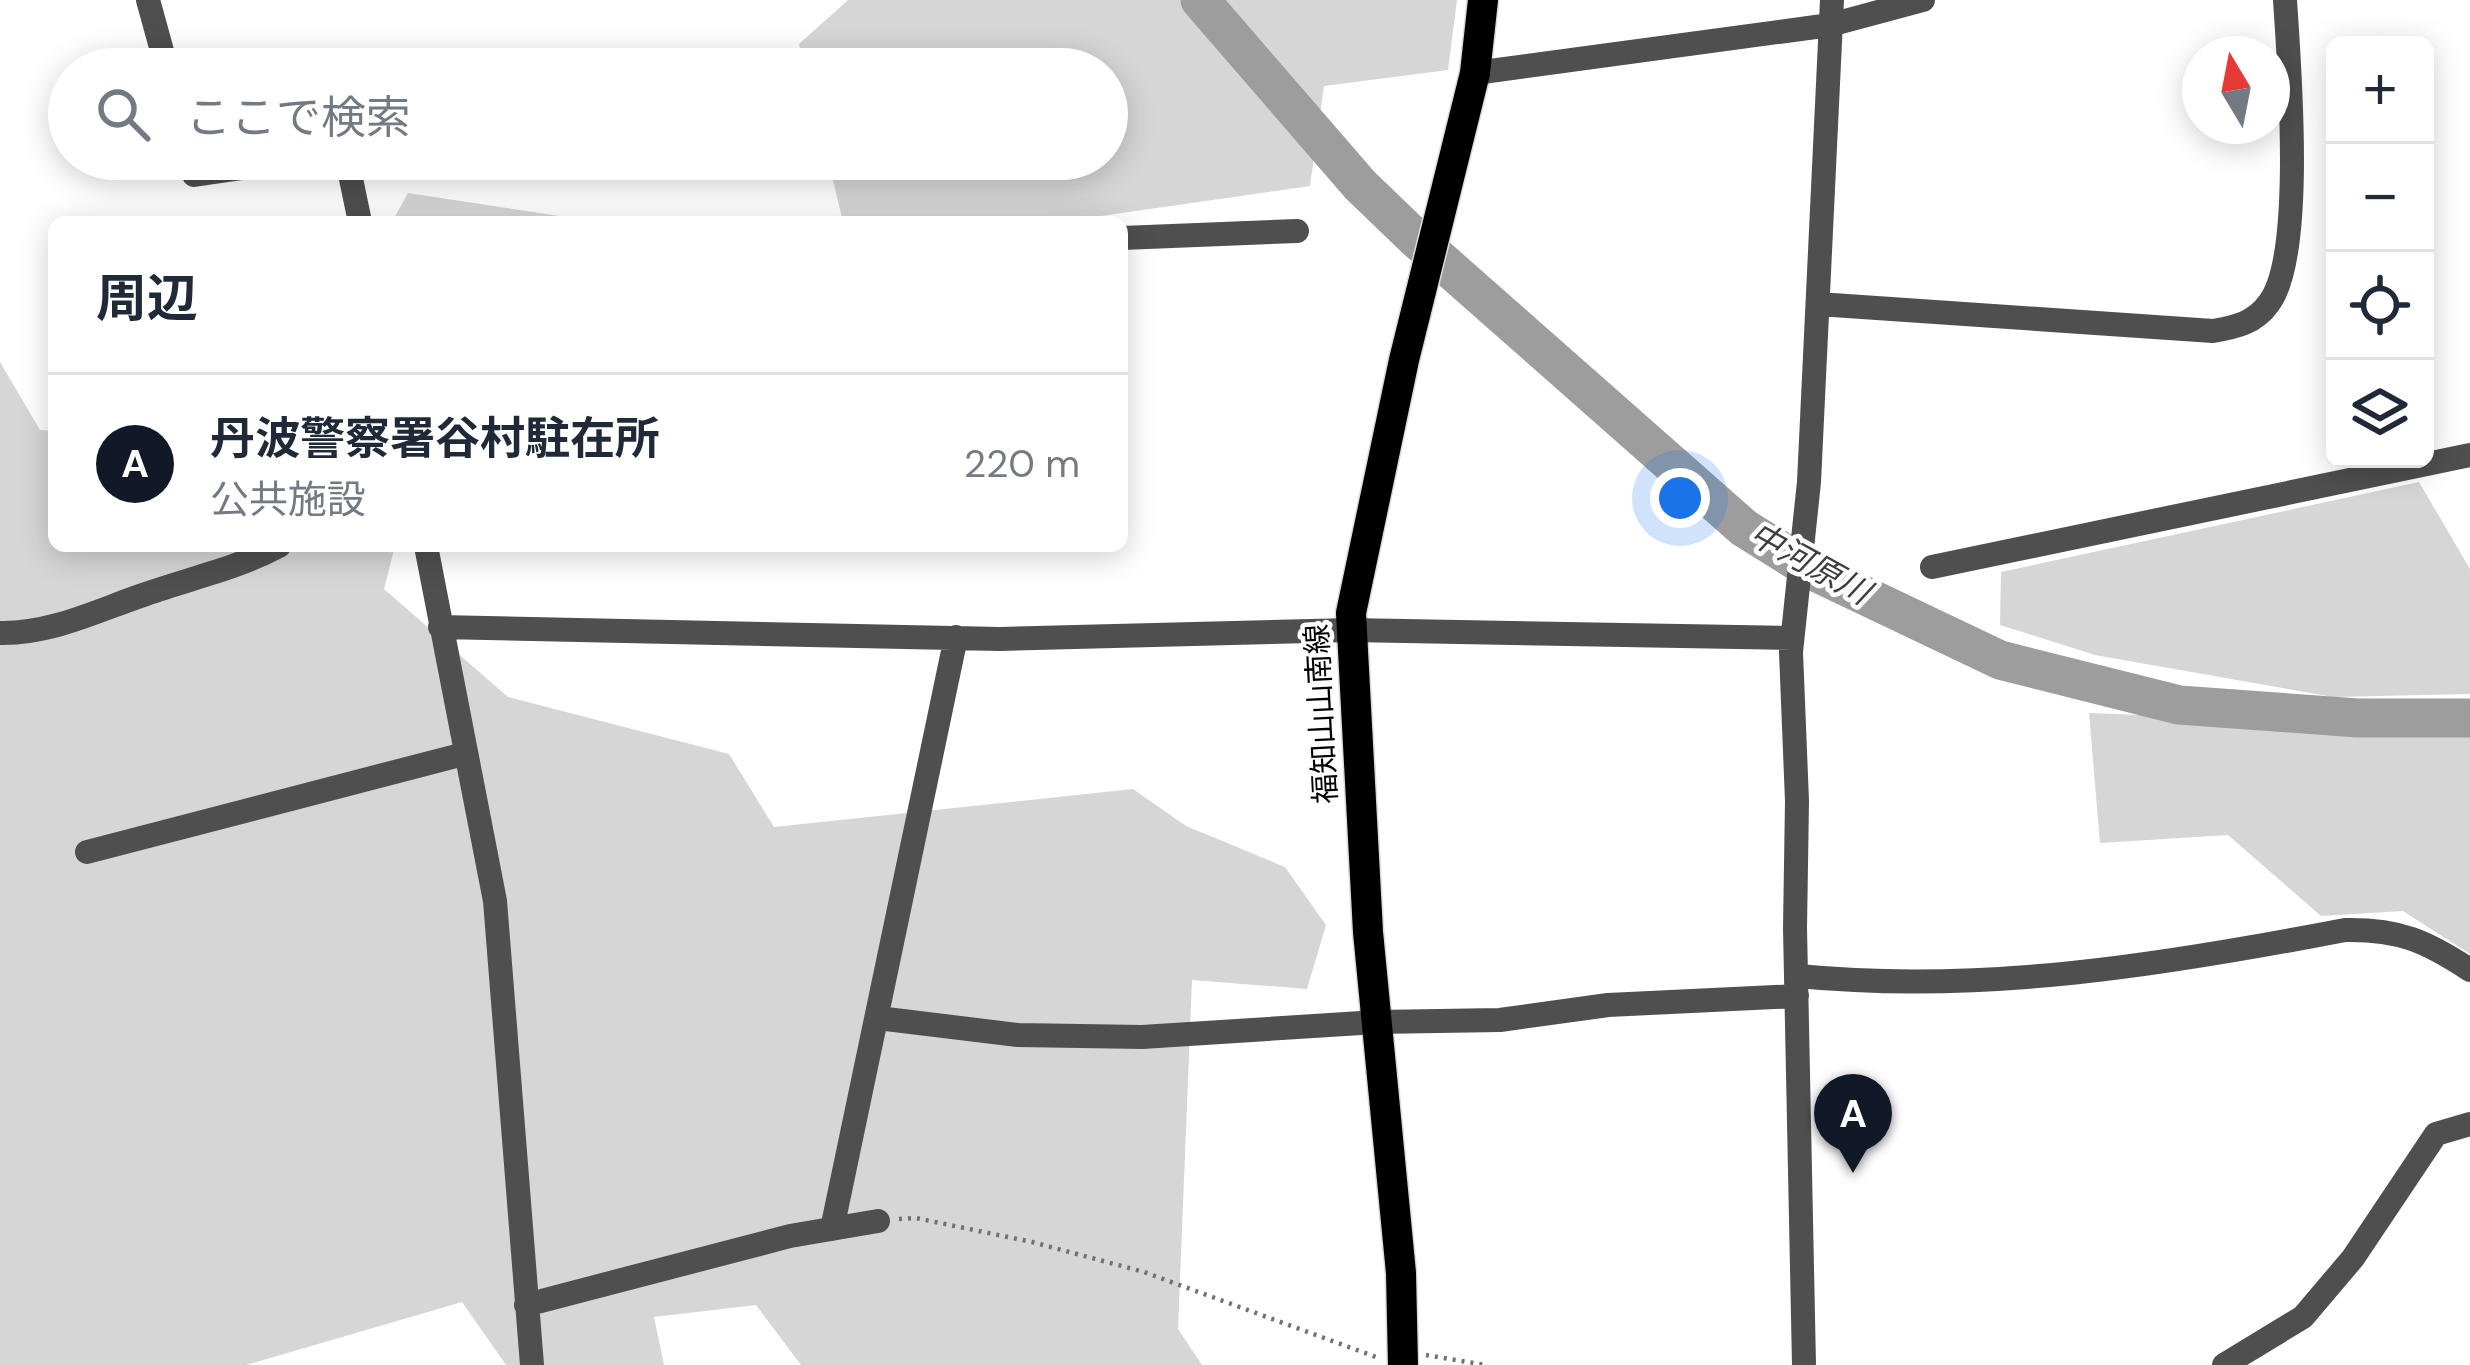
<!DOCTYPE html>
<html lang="ja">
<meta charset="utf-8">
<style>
body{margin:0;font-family:"DM Sans","Noto Sans JP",sans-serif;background:#f6f6f7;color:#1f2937}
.controls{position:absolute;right:36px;top:36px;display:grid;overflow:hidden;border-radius:18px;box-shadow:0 6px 30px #0003}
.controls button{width:108px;height:108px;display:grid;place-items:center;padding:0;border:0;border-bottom:3px solid #e0e1e3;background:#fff;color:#1f2937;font:60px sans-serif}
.compass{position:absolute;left:2182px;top:36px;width:108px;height:108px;border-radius:50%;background:#fff;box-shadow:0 6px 30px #0003;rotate:350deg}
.you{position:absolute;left:1680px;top:498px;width:42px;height:42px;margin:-30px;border:9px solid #fff;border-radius:50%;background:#1a73e8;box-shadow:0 0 0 18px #1a73e833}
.badge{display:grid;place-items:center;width:78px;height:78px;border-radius:50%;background:#111827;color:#fff;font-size:39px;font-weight:700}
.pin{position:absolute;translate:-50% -99px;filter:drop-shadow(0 3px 6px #0008)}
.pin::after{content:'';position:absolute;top:63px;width:42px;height:36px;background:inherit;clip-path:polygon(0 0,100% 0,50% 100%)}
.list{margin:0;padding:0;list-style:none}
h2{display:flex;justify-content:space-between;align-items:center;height:156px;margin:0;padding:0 48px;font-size:51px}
h2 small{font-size:39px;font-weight:400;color:#747a83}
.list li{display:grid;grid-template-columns:78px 1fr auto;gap:36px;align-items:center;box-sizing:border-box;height:180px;padding:0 48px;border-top:3px solid #e0e1e3}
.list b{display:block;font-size:45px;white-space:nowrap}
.list p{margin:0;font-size:39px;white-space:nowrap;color:#747a83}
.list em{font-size:39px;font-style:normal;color:#747a83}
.icon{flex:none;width:66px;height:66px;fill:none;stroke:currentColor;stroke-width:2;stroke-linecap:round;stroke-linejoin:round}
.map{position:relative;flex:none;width:2470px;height:1365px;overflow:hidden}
.search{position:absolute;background:#fff;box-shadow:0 6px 30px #0003;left:48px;top:48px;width:1080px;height:132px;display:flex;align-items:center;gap:30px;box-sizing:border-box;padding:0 42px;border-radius:66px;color:#747a83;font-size:45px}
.panel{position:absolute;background:#fff;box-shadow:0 6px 30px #0003;left:48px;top:216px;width:1080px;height:336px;border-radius:18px}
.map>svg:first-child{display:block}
.green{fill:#d6d6d6}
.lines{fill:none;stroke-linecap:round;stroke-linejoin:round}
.river{stroke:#9d9d9d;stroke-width:39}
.major-casing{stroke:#dbdbdb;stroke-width:33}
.path{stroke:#717171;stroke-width:4.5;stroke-dasharray:3 6;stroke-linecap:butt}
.minor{stroke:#4f4f4f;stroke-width:24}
.major{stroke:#000;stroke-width:30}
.labels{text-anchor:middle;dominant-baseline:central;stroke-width:9;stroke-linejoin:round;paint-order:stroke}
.street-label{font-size:30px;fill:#000;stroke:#fff}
.water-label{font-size:33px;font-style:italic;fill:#3e3e3e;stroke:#fff}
</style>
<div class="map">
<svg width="2470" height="1365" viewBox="0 0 2470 1365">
<rect width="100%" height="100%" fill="#fff"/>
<path class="green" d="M 848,0 L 1457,0 L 1448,70 L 1324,86 L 1310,186 L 1059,222 L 843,222 L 828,159 L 1107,159 L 1107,69 L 805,69 L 799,44 Z
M 408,193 L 599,222 L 392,222 Z
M 0,362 L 40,430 L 54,431 L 54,546 L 395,546 L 384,589 L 508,697 L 729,754 L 774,827 L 1133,789 L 1186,826 L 1285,867 L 1326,925 L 1307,989 L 1192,980 L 1178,1329 L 1202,1365 L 801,1365 L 756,1305 L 654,1317 L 664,1365 L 506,1365 L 462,1302 L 246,1365 L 0,1365 Z
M 2419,482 L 2470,569 L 2470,694 L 2333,697 L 2095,655 L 2000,625 L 2001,572 Z
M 2089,713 L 2470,728 L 2470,954 L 2403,911 L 2321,916 L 2228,835 L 2100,843 Z"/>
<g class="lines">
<path class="river" d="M 1200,0 L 1360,185 L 1414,237 L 1744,528 L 1811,570 L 2000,660 L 2179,705 L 2358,718 L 2470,718"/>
<g class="major-casing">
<path id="major" d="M 1403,1365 L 1401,1273 L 1368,932 L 1351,613 L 1404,360 L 1475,73 L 1483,0"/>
</g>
<path class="path" d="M 899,1219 L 916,1218 L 1032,1242 L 1144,1272 L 1376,1357
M 1426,1355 L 1486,1365"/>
<path class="minor" d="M 148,0 L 167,69
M 1475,73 L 1830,25 L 1923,0
M 190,159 L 194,175 L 302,159
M 339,159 L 350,174 L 360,222
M 1122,238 L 1297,231
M 1818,304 L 2213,331 C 2236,327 2255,323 2269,303 C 2305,256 2289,63 2285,0
M 426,546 L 495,901 L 532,1365
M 1932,567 L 2470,455
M 440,627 L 1000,639 L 1351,630 L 1792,638
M 0,633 C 52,634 98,610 146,594 C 191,578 236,569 279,546
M 87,852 L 464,754
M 1798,976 C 1983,994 2163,965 2345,930 C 2399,929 2426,941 2470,970
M 878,1018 L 1018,1035 L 1142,1037 L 1377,1022 L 1500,1020 L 1608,1005 L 1797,996
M 832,1229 L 956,637
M 526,1305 L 790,1236 L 878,1221
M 1804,1365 L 1795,928 L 1797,801 L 1791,652 L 1809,482 L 1832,0
M 2224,1365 L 2303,1317 L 2353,1258 L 2436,1134 L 2470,1124"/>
<use href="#major" class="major"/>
</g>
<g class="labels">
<g class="street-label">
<text transform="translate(1321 714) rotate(-93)">福知山山南線</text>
</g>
<g class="water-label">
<text transform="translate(1810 563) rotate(29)">中河原川</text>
</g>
</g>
</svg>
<div class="controls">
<button>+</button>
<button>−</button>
<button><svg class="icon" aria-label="locate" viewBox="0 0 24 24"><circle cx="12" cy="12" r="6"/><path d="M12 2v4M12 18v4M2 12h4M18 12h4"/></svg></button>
<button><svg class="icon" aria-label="layers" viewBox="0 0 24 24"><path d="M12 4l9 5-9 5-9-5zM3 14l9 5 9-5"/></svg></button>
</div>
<svg class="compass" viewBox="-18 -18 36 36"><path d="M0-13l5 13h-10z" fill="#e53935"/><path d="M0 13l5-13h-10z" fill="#747a83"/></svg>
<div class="you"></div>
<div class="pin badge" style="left:1853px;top:1173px">A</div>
<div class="search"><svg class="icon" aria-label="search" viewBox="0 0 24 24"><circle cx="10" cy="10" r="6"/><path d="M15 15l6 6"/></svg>ここで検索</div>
<section class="panel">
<h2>周辺<small></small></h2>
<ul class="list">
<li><span class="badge">A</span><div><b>丹波警察署谷村駐在所</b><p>公共施設</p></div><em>220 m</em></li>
</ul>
</section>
</div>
